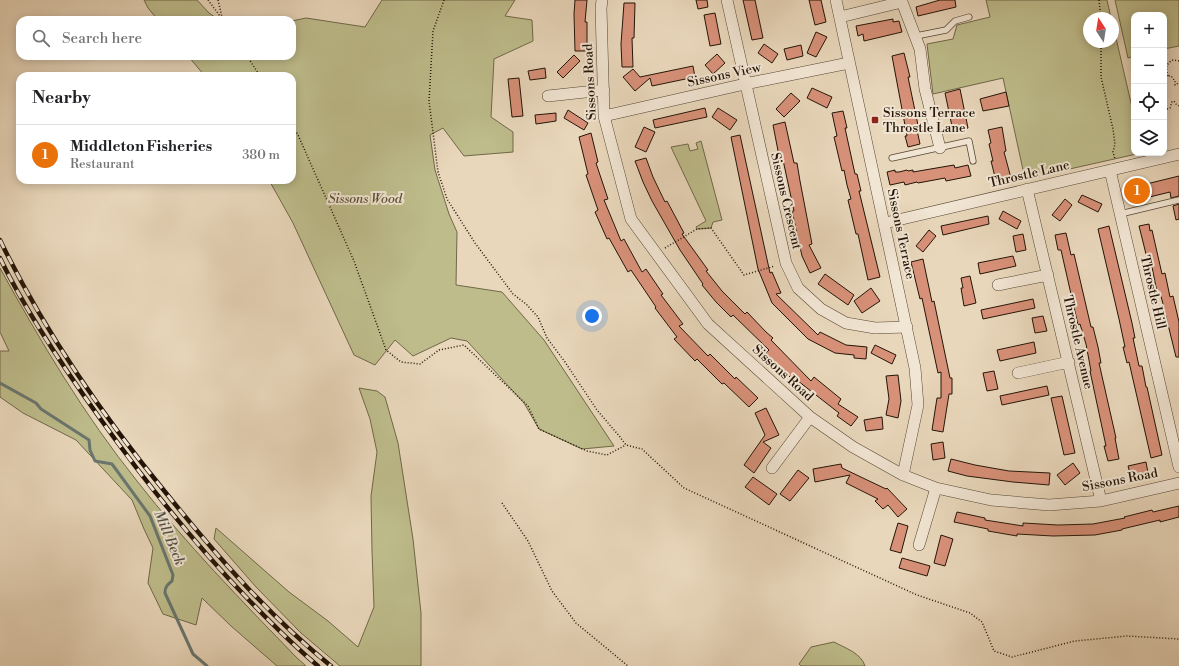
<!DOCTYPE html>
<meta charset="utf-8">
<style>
body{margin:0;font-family:"Libre Bodoni",serif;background:#f6f6f6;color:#202124}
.controls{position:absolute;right:12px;top:12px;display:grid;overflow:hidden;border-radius:8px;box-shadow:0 2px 10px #0003}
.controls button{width:36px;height:36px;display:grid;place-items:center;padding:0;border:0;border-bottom:1px solid #e0e0e0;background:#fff;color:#202124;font:20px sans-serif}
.compass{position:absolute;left:1083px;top:12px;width:36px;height:36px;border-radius:50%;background:#fff;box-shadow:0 2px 10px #0003;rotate:348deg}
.you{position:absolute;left:592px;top:316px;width:14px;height:14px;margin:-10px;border:3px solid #fff;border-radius:50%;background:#1a73e8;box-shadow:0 0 0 6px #1a73e833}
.badge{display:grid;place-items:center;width:26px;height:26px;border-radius:50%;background:#8f2418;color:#fff;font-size:13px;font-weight:700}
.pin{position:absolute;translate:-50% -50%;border:2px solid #fff;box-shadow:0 1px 4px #0006}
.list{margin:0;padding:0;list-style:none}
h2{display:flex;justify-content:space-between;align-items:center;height:52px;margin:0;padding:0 16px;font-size:17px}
h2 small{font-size:13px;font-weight:400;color:#757577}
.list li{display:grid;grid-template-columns:26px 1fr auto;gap:12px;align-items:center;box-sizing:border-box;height:60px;padding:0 16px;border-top:1px solid #e0e0e0}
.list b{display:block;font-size:15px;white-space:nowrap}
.list p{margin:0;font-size:13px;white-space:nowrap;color:#757577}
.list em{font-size:13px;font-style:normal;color:#757577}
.icon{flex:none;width:22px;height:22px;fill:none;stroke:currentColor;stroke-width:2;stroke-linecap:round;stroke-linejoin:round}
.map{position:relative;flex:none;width:1179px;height:666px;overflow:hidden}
.search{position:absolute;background:#fff;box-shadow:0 2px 10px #0003;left:16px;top:16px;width:280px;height:44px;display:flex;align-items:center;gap:10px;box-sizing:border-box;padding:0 14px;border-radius:12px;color:#757577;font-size:15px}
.panel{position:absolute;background:#fff;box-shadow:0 2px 10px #0003;left:16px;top:72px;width:280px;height:112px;border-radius:12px}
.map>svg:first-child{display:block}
.green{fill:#bebc8b;stroke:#706849}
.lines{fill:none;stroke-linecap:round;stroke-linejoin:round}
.stream{stroke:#69766f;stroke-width:3}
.building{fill:#d89179;stroke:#231407}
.lane-casing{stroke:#544534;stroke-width:7}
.street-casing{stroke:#544534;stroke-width:12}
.path{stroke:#231407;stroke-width:1.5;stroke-dasharray:1 2;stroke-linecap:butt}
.lane{stroke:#f1e5d3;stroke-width:5.5}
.street{stroke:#f1e5d3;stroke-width:11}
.rail-casing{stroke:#231407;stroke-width:4.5}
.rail{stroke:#f1e5d3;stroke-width:3;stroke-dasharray:9;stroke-linecap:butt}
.poi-dot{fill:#8f2418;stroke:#f1e5d3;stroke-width:1.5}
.labels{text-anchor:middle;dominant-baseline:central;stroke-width:4;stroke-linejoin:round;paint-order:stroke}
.street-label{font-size:13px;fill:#231407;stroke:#f1e5d3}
.poi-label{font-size:13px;fill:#231407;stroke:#f1e5d3;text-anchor:start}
.park-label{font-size:13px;font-style:italic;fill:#594f35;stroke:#f1e5d3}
.water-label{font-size:14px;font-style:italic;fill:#4c4d44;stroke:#f1e5d3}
</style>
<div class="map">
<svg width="1179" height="666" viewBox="0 0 1179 666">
<rect width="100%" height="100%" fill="#e9d7bb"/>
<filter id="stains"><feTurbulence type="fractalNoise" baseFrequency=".005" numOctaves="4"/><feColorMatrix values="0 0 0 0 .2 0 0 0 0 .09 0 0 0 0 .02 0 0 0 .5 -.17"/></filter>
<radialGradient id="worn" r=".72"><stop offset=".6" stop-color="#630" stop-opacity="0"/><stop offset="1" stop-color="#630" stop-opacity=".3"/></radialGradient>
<path class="green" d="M 144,0 L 197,0 L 209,13 L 219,20 L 158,20 L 148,8 Z
M 382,0 L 515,0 L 505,16 L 532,20 L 533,41 L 494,59 L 491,117 L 513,132 L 513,152 L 464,156 L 443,128 L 430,135 L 435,170 L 449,214 L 457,232 L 456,285 L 502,292 L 544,340 L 614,446 L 582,449 L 539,429 L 524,403 L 467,341 L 451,338 L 413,356 L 395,340 L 375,365 L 354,355 L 293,223 L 269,180 L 292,180 L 292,76 L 205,76 L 188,56 L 292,56 L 292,21 L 306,18 L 365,27 Z
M 986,0 L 1107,0 L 1111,18 L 1089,18 L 1089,42 L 1113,42 L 1113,25 L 1134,116 L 1134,153 L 1141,153 L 1025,179 L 1003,78 L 933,94 L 927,44 L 953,39 L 957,25 L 990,17 Z
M 1115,0 L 1179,0 L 1179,46 L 1164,49 L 1164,15 L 1134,15 L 1134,56 L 1128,58 Z
M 701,141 L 722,220 L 713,222 L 711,228 L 697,229 L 696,227 L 706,221 L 671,147 L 688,144 L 690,151 L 698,149 L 696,143 Z
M 0,268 C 40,341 85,416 137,481 C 186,544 242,601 297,658 L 306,666 L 277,666 L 231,626 L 202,598 L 196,625 L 163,614 L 148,583 L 153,548 L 144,529 L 132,500 L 76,440 L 23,413 L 0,397 L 0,351 L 9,351 L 0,332 Z
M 359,388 L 377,391 L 385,397 L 398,443 L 413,539 L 421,613 L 421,666 L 340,666 L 301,633 L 256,587 L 214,539 L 216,528 L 289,592 L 328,621 L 358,647 L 374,607 L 372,551 L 371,496 L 377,452 L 370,419 Z
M 834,642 C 845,648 861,653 865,666 L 801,666 L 799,664 L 811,647 Z"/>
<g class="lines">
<path class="stream" d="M 0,383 L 36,403 L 41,409 L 89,440 L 90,450 L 95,461 L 112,464 L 150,516 L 173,575 L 172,581 C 167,585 165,587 165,593 L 193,654 L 207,666"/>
</g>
<path class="building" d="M 575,0 L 587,0 L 585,22 L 587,22 L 587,51 L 575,51 L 574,14 Z
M 696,0 L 707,0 L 708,7 L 698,9 Z
M 743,0 L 755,0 L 763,38 L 752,40 Z
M 809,0 L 821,0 L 826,22 L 815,25 Z
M 940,0 L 955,0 L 956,7 L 918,16 L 916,7 Z
M 624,3 L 635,3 L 634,38 L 632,38 L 633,67 L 622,67 L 621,44 Z
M 715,13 L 721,44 L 710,46 L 704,15 Z
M 893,19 L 893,22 L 899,21 L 902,32 L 864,41 L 863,34 L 858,36 L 856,26 Z
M 816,32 L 827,37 L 816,57 L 807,53 Z
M 764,44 L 778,54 L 772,63 L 758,53 Z
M 801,45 L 803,56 L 787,60 L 784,49 Z
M 904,53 L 910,77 L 908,77 L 919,130 L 917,130 L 920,144 L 908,147 L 905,136 L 907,136 L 892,56 Z
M 717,54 L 725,63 L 713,74 L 705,65 Z
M 574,55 L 580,61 L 563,78 L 557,72 Z
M 693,66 L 695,77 L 652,86 L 650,78 L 635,91 L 623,77 L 633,69 L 640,77 Z
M 545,68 L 546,78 L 530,80 L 528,71 Z
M 519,78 L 523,116 L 512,117 L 508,79 Z
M 812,88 L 832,97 L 827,108 L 807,98 Z
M 960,89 L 968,128 L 953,131 L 945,93 Z
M 1006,92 L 1009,106 L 983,111 L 980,99 Z
M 791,93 L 800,101 L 784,117 L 776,109 Z
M 705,108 L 707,117 L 655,128 L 653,120 Z
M 718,108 L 737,120 L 730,130 L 712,117 Z
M 568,110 L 588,123 L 584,130 L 564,118 Z
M 843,111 L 847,128 L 845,128 L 855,174 L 857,174 L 861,191 L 859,191 L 880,277 L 868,280 L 858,234 L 856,234 L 848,200 L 851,199 L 847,185 L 844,170 L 842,171 L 834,137 L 837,136 L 832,113 Z
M 556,113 L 556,121 L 536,124 L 535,115 Z
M 785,122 L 794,163 L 797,163 L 800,181 L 812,244 L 809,245 L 821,268 L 810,273 L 802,256 L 792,211 L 794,211 L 788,183 L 783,160 L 780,161 L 773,125 Z
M 644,127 L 655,132 L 646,152 L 635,147 Z
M 1002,127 L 1006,151 L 1004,152 L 1011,178 L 996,181 L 991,161 L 993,161 L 989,144 L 991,143 L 988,130 Z
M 591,133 L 598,162 L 596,163 L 608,199 L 604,200 L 621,241 L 624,239 L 642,272 L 646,269 L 663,294 L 661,295 L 683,324 L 679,326 L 708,356 L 710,354 L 735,379 L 736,377 L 758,398 L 749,407 L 724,383 L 722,384 L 697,359 L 695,361 L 674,339 L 677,337 L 655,308 L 656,307 L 631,270 L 628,272 L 609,238 L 607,239 L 595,212 L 598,210 L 586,175 L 588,174 L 579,137 Z
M 740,135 L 770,273 L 772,272 L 781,293 L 776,294 L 818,335 L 820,332 L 846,345 L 867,347 L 866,359 L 854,358 L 854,355 L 835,353 L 808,339 L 772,303 L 758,269 L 731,137 Z
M 646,158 L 653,177 L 665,202 L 667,201 L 684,233 L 682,234 L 708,270 L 706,271 L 722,291 L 745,314 L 747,312 L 766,332 L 773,338 L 771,340 L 811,381 L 814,377 L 841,399 L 838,404 L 858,417 L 851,426 L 837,416 L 839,413 L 798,381 L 796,383 L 766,353 L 769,350 L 733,315 L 731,317 L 716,302 L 702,285 L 703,284 L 680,250 L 652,201 L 643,182 L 635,161 Z
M 954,165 L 955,168 L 968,165 L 971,176 L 946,181 L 945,178 L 918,183 L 917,182 L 905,185 L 904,182 L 890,185 L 887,172 L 895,170 L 895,172 L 899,172 L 907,170 L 908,171 L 913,170 L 913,172 Z
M 1179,176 L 1179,196 L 1171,198 L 1170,192 L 1133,201 L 1130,188 Z
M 1082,195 L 1102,204 L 1098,212 L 1078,202 Z
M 1065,199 L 1072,205 L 1060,221 L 1052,215 Z
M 1179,204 L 1179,219 L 1176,220 L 1173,206 Z
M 1003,211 L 1021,221 L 1017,229 L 999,219 Z
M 988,216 L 989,224 L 943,235 L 941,226 Z
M 1149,224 L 1150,231 L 1152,230 L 1162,274 L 1165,273 L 1170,297 L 1173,296 L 1179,322 L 1179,357 L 1176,357 L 1160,292 L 1157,292 L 1152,267 L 1149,268 L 1145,250 L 1139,226 Z
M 1109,226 L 1132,323 L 1135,338 L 1133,338 L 1139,366 L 1142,366 L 1146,387 L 1147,387 L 1162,455 L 1151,458 L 1129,362 L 1127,363 L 1123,347 L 1125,347 L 1119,319 L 1098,229 Z
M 929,230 L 936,236 L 923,252 L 916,246 Z
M 1066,233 L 1071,255 L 1074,254 L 1091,327 L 1093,327 L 1098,347 L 1101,363 L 1099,363 L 1116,438 L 1115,438 L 1119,459 L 1108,461 L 1104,446 L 1106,446 L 1090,371 L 1091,371 L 1086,344 L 1080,324 L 1078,325 L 1061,250 L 1058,250 L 1055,235 Z
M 1023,234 L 1026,250 L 1016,252 L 1013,236 Z
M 1013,256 L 1016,266 L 980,274 L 978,263 Z
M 923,259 L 932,302 L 934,301 L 950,378 L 952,378 L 952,394 L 949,394 L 943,432 L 932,430 L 937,398 L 941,398 L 941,372 L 938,373 L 922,298 L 920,299 L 911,262 Z
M 825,274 L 854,295 L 848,305 L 818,284 Z
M 970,276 L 976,303 L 964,306 L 961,288 L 963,288 L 961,278 Z
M 871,288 L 880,301 L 862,313 L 854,301 Z
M 1033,299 L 1035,308 L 983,319 L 981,310 Z
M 1043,316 L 1047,331 L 1035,333 L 1032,318 Z
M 1034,342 L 1036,353 L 1000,361 L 997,350 Z
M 875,345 L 896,355 L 892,364 L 871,353 Z
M 994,371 L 998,389 L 987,391 L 983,373 Z
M 898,375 L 901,401 L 898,418 L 886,415 L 889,399 L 886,376 Z
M 1047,386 L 1049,395 L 1002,405 L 1000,396 Z
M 1062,396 L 1075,453 L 1064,455 L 1051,398 Z
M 766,408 L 779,435 L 763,442 L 771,448 L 754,473 L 744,465 L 765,435 L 755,413 Z
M 882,417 L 883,429 L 866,431 L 864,420 Z
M 943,442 L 945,458 L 933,460 L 931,444 Z
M 951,459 L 975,465 L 1009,471 L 1050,473 L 1049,485 L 1013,482 L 967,476 L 948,471 Z
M 1146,462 L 1148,473 L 1131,477 L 1128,466 Z
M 1073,463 L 1080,473 L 1065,485 L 1057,475 Z
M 841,464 L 842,468 L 886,489 L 887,488 L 907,509 L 898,517 L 888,505 L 883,509 L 875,501 L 878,499 L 846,483 L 850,475 L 815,482 L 813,469 Z
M 798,470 L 809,478 L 790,501 L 780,494 Z
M 753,477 L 777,494 L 769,505 L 745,487 Z
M 1179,506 L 1179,517 L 1160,522 L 1160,520 L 1122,529 L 1122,530 L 1095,535 L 1053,536 L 1017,534 L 1017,536 L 988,531 L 988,529 L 954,522 L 957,512 L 985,518 L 985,520 L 1023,526 L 1023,523 L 1058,525 L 1093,524 L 1125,518 L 1124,517 L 1152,510 L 1153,512 Z
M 898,523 L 908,526 L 901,553 L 890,550 Z
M 941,535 L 953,539 L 945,566 L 934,563 Z
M 902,558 L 930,566 L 927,576 L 899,568 Z"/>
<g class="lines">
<g class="lane-casing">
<path id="lane" d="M 916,36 L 946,30 L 955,21 L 969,17
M 892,158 L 969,141 L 973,161
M 1120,214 L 1179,200"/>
</g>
<g class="street-casing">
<path id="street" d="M 602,0 L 601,8 L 604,116 L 631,219 L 708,324 L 810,417 L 853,447 L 903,475 L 936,488 L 991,500 L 1049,505 L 1101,501 L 1179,483
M 727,0 L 786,263 L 798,288 L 821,309 L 846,323 L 875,328 L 907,327
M 836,0 L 915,368 L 918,405 L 903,475
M 902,2 L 920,49 L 925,89 L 940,148
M 840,17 L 902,2 L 901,0
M 548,96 L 604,90
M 604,116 L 745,84 L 849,63
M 1110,170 L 1179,467
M 1027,189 L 1101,501
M 885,223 L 1179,154
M 998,285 L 1048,275
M 1018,373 L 1069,362
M 772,468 L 810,417
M 919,545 L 936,488"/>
</g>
<path class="path" d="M 208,0 L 223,20
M 218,0 L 222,17
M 444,0 L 433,31 L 429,101 L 438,172 L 447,199 L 475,243 L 513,294 L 526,304 L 538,317 L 547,338 L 565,362 L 597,410 L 620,437 L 626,445 L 642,449 L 684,488 L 917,595 L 970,613 L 982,622 L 994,651 L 1012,657 L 1075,641 L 1127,636 L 1179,639
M 1099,0 L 1101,18
M 1101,42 L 1101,77 L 1113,129 L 1115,144 L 1113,152 L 1115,159
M 247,56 L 260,76
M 1168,76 C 1166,69 1165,64 1173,60 L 1179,61
M 1164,79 L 1167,76 L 1171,76 L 1175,81 L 1175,85 L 1176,85 L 1179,82
M 1164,85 L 1164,87
M 1164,109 L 1167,109 L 1170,108 L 1172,102 L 1174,101 L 1176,104 L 1179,106
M 292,125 L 298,135 L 354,261 L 386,350 L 401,362 L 420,364 L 439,350 L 464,345 L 528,406 L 539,429 L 587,451 L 607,455 L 626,445
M 665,248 L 697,229 L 711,228 L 744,275 L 775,266
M 502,503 L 528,541 L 552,591 L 576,623 L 628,666"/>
<use href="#lane" class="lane"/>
<use href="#street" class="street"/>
<g class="rail-casing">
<path id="rail" d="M 0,240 C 44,331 102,415 166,493 C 216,555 269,616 331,666
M 0,258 C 26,312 64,368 99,417 C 144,480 192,541 246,597 C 269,621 293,645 318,666"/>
</g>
<use href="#rail" class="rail"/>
</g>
<rect class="poi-dot" x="871" y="116" width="8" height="8" rx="2"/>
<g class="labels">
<g class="street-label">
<text transform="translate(724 75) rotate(-12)">Sissons View</text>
<text transform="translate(590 82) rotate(-93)">Sissons Road</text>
<text transform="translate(1029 174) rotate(-13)">Throstle Lane</text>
<text transform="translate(786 201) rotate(77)">Sissons Crescent</text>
<text transform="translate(901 234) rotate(78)">Sissons Terrace</text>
<text transform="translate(1153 292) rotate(77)">Throstle Hill</text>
<text transform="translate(1078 342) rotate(77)">Throstle Avenue</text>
<text transform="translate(783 373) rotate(42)">Sissons Road</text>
<text transform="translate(1120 480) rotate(-11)">Sissons Road</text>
</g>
<g class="poi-label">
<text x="883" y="113">Sissons Terrace<tspan x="883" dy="15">Throstle Lane</tspan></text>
</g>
<g class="park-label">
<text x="365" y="199">Sissons Wood</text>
</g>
<g class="water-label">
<text transform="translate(169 538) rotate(67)">Mill Beck</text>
</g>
</g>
<rect width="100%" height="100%" filter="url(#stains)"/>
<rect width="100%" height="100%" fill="url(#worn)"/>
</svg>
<div class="controls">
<button>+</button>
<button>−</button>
<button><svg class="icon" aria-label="locate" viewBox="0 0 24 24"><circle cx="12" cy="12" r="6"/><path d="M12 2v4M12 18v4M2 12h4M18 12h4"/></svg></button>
<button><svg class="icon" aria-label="layers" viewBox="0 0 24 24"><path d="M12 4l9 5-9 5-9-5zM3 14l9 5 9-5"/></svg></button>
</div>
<svg class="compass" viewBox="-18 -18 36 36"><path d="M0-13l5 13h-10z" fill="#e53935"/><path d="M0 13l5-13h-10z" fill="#757577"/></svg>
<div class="you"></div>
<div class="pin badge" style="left:1137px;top:191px;background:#e8710a">1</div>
<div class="search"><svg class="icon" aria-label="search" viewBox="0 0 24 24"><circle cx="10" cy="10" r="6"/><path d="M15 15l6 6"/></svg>Search here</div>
<section class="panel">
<h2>Nearby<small></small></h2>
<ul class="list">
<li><span class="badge" style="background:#e8710a">1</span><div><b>Middleton Fisheries</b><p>Restaurant</p></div><em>380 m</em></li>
</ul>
</section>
</div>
